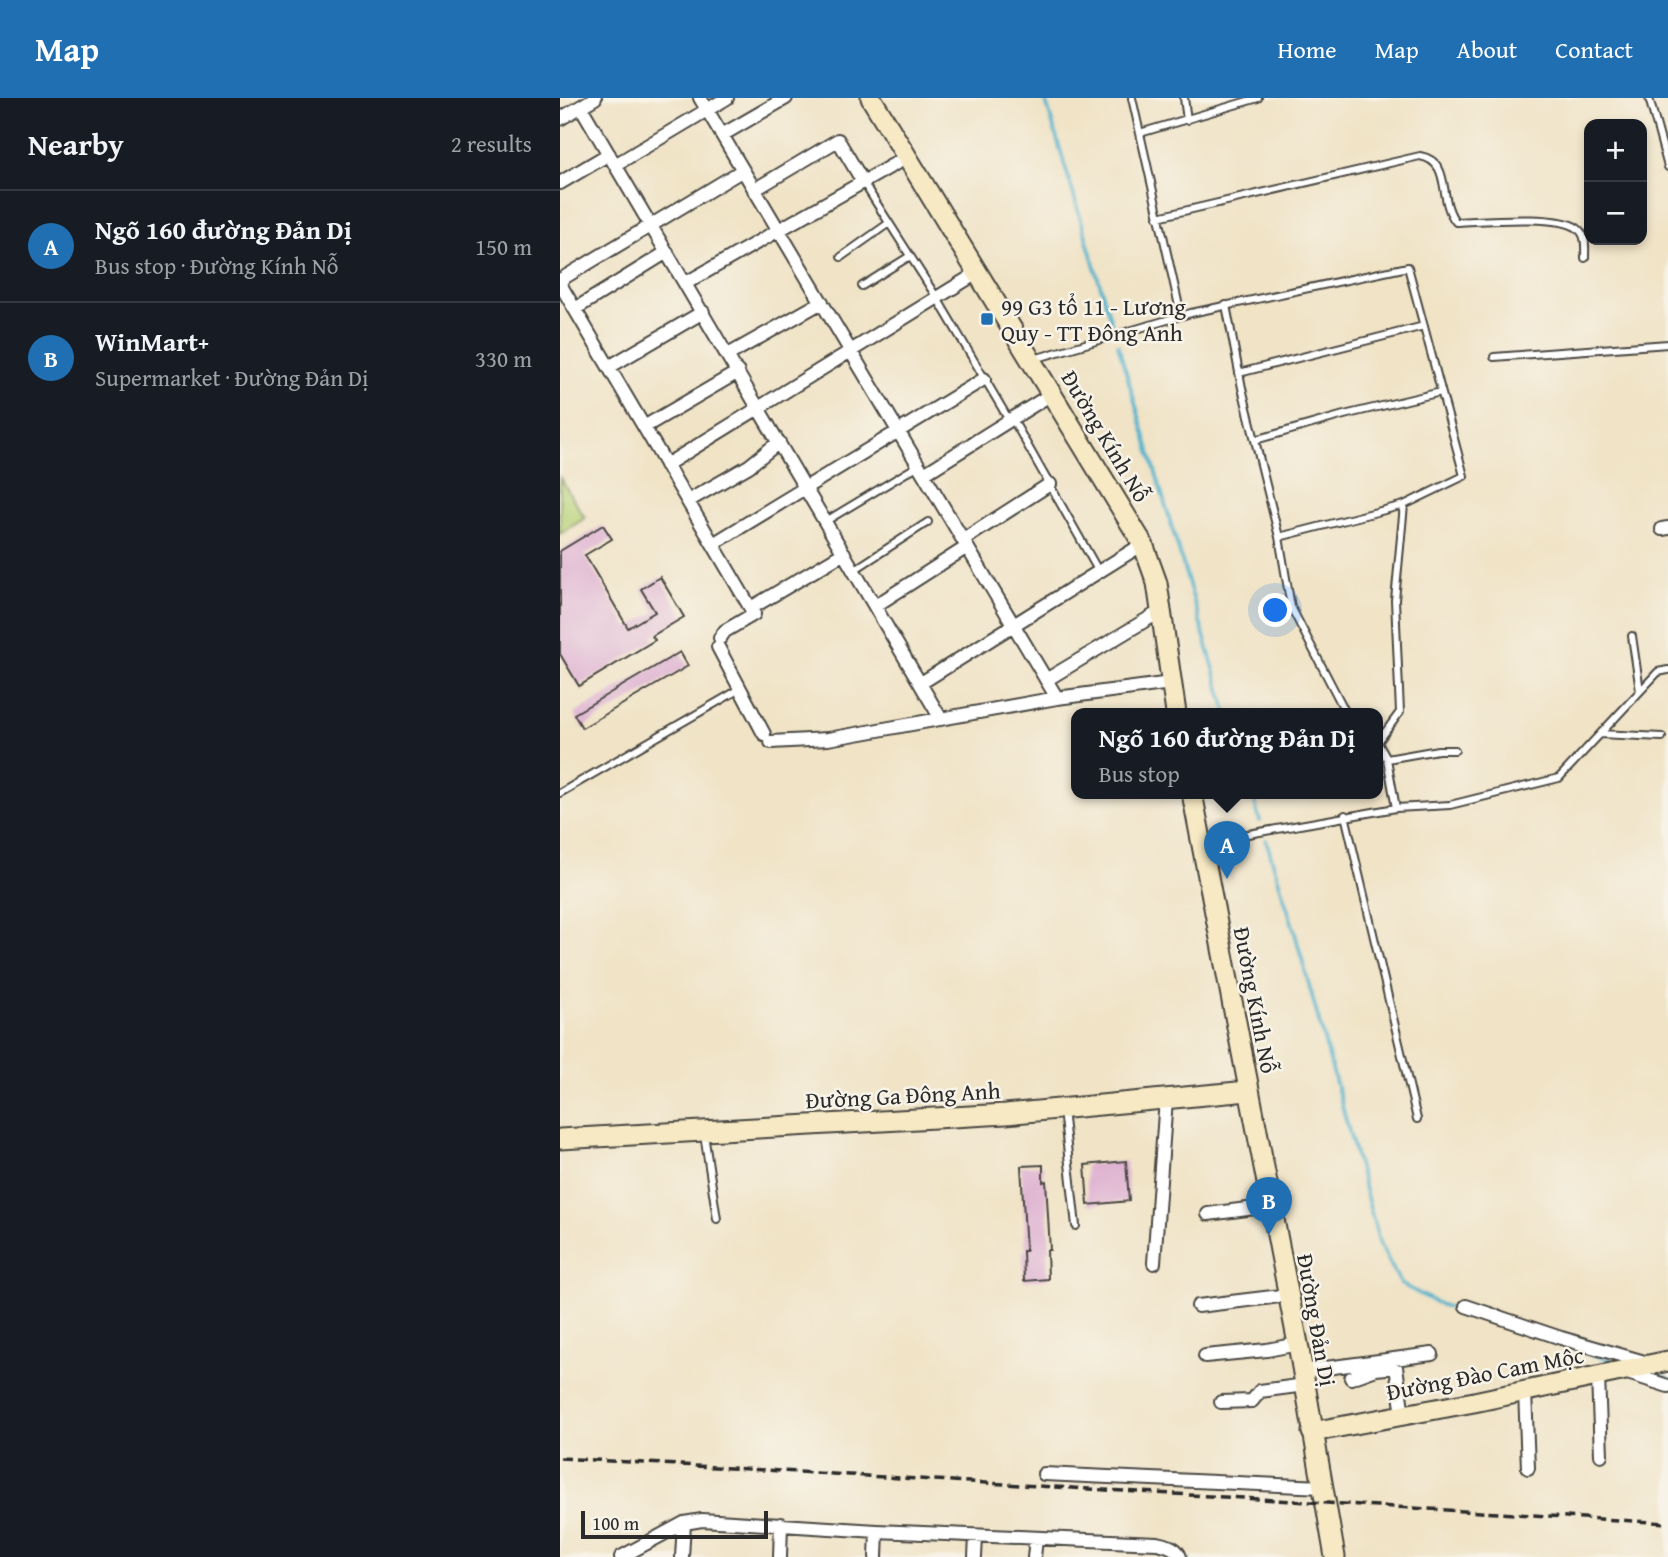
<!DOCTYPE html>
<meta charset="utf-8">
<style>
body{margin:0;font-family:"Gentium Book Plus",serif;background:#20242c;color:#f1f3f6}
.controls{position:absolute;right:21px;top:21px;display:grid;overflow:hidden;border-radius:14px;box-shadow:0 4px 10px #0003}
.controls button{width:63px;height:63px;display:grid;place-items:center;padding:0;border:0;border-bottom:2px solid #363941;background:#171b24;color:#f1f3f6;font:35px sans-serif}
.scale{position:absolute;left:21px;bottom:18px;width:187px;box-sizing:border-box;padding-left:7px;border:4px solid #2b2b2b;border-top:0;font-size:19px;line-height:24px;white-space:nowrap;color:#2b2b2b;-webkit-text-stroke:5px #f7f3e8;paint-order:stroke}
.you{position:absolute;left:716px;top:513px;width:24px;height:24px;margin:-18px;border:5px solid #fff;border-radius:50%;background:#1a73e8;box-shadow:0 0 0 10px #1a73e833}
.badge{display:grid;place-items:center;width:46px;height:46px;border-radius:50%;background:#1f6fb2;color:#fff;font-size:23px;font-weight:700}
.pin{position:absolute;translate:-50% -58px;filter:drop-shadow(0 2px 4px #0008)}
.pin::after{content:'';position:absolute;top:37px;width:24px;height:21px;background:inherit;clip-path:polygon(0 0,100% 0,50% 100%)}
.popup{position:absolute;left:511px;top:610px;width:312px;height:91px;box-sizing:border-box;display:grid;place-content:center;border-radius:14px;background:#171b24;filter:drop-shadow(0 2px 5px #0005);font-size:23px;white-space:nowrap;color:#9ea1a6}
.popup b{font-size:26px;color:#f1f3f6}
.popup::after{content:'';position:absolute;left:50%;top:100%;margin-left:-14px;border:14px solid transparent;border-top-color:#171b24}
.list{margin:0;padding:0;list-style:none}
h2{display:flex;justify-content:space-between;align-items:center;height:91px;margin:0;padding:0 28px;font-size:30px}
h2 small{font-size:23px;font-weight:400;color:#9ea1a6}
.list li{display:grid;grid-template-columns:46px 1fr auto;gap:21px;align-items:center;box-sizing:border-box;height:112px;padding:0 28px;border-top:2px solid #363941}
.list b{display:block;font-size:26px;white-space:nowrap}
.list p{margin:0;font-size:23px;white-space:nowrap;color:#9ea1a6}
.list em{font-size:23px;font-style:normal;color:#9ea1a6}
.map{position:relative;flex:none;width:1108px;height:1459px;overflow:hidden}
header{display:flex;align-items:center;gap:42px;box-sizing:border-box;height:98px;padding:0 35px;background:#1f6fb2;color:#fff}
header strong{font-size:33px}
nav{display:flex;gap:38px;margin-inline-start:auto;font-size:24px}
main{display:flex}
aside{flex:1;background:#171b24}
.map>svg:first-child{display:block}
.green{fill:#b6d176;stroke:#707e50;stroke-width:2}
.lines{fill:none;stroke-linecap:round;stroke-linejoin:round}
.stream{stroke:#4fb2cd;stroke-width:3.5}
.building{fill:#dfb4d2}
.lane-casing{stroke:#494742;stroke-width:10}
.street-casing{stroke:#494742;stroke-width:16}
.secondary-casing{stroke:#494742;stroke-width:23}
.lane{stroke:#fff;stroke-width:6}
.street{stroke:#fff;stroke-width:12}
.secondary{stroke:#f6e9c3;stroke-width:19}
.rail{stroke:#2b2b2b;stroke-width:3.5;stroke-dasharray:10 5;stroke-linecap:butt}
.poi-dot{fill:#1f6fb2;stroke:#f7f3e8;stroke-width:2.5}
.labels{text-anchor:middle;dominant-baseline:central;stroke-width:5;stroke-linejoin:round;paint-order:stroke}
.poi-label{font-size:23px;fill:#2b2b2b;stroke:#f7f3e8;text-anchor:start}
.street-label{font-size:23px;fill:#2b2b2b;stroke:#f7f3e8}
</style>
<header>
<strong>Map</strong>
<nav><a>Home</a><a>Map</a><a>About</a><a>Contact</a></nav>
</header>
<main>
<aside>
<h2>Nearby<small>2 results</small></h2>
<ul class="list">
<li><span class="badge">A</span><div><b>Ngõ 160 đường Đản Dị</b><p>Bus stop · Đường Kính Nỗ</p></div><em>150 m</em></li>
<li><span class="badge">B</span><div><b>WinMart+</b><p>Supermarket · Đường Đản Dị</p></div><em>330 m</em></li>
</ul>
</aside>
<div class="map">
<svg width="1108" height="1459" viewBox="0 0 1108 1459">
<rect width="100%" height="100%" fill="#f7f3e8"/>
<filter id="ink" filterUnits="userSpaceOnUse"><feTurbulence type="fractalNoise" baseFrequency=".0143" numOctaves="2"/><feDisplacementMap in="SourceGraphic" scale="14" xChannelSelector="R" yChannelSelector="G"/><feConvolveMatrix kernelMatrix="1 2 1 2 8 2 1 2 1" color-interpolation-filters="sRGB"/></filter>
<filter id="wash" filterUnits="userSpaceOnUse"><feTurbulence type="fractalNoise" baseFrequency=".00686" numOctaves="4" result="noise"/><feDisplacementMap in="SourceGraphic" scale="28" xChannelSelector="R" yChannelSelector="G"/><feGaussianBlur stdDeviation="1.57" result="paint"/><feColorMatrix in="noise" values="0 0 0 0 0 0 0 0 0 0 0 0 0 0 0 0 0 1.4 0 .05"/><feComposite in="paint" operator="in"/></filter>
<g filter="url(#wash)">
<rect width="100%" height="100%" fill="#f0e3c6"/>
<path class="green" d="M 0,380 L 25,420 L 0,436 Z"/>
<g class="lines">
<path class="stream" d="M 485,0 L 552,227
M 558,247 L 667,615
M 692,695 L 700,723
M 706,742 L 733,828 L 820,1147 L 841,1186 L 881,1207 L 963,1234
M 1013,1250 L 1059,1265
M 1090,1275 L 1108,1280"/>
</g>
<g id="blocks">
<path class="building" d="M 43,427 L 52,441 L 25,457 L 68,530 L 95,514 L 81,491 L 100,479 L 124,519 L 92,538 L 95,542 L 19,588 L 0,556 L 0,453 Z
M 120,554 L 128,568 L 22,630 L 14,616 Z
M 566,1063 L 569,1103 L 528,1107 L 525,1067 Z
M 483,1067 L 483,1084 L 486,1083 L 490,1152 L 487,1152 L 488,1181 L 464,1183 L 463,1153 L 466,1153 L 461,1068 Z"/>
</g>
</g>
<g filter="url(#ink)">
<use href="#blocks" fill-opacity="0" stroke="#494742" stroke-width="2"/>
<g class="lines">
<g class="lane-casing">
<path id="lane" d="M 572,0 L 621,217
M 624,0 L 627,22
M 1089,0 L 1108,69
M 580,35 L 698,0
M 303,84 L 377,200 L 449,322
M 598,119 L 860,58 C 893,64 877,101 896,124 C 921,123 999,116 1017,130 C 1027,137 1025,149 1025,160
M 281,159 L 329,125
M 302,188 L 350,158
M 666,207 L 682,290 L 719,439
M 934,259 L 1108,246
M 474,261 L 631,215 L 848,169 L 904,378 L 844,407 L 719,439 L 731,509 L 786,615
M 679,275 L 864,228
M 452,320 L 539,474
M 695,342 L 784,317 L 881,294
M 266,423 L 359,367
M 294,472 L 368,424
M 1072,538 L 1080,593
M 1040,636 L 1102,639
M 818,644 L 840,614 L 835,502 L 844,407
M 818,645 L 827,661 L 878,652 L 895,652
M 827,661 L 836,710
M 0,695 L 180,591
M 785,717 L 857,1021
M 643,744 L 836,710 L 890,707 L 999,680 L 1098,574 L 1108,572
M 503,1012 L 516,1128
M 144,1036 L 157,1121"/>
</g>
<g class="street-casing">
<path id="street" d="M 140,0 L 497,600
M 21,9 L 381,621
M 0,21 L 35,0
M 162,37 L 226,0
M 55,67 L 167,0
M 0,85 L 49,56
M 194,92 L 278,42 L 303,84
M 0,182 L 183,72
M 126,185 L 347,59
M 0,186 L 194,516 L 165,533 L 160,540
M 15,211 L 107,154
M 168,257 L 262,204
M 49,269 L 143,214
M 84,329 L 178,274
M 106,367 L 417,175
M 364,376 L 493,295
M 128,403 L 189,368 L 219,344
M 1102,431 L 1108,430
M 403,442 L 490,386
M 153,446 L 424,281
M 315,508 L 407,449
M 191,510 L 284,455
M 158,549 L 204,636
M 486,582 L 601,513
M 361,585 L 583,446
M 211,644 L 268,641 L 497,600 L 611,585
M 648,1116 L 711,1108
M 594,1165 L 606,1001
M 638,1208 L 729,1197
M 906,1208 L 1001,1240 L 1088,1265
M 645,1258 L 707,1252 L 738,1246
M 743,1273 L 872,1256
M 1064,1274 L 1108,1288
M 1038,1278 L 1041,1357
M 791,1280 L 816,1271 L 836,1269 L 843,1317
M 965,1293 L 968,1370
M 661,1304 L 692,1303 L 700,1293 L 745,1287
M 484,1376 L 763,1389
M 61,1459 L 124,1425 L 142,1422 L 317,1433 L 597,1445 C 606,1447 617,1449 620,1459
M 122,1459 L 124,1425
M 220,1459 L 221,1426
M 316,1459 L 317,1433
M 415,1459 L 416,1439
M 474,1459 L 476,1441"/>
</g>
<g class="secondary-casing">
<path id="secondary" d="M 311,0 L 583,446 L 597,485 L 616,615
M 632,695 L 738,1246 L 775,1459
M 0,1041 L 446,1016 L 688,993
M 752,1334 L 914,1304 L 1108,1263"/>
</g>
<use href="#lane" class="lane"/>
<use href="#street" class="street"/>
<use href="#secondary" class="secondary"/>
<path class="rail" d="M 0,1360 L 1108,1425"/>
</g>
</g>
<rect class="poi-dot" x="420" y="214" width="14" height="14" rx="3.5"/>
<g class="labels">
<g class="poi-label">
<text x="441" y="208">99 G3 tổ 11 - Lương<tspan x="441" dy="26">Quy - TT Đông Anh</tspan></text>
</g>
<g class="street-label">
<text transform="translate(546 338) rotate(59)">Đường Kính Nỗ</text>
<text transform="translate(696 902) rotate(79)">Đường Kính Nỗ</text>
<text transform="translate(343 997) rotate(-3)">Đường Ga Đông Anh</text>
<text transform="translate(757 1222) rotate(80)">Đường Đản Dị</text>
<text transform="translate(925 1275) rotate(-11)">Đường Đào Cam Mộc</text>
</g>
</g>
</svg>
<div class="controls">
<button>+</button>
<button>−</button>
</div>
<div class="scale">100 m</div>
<div class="you"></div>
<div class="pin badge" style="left:667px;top:781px">A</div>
<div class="popup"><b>Ngõ 160 đường Đản Dị</b>Bus stop</div>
<div class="pin badge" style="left:709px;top:1137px">B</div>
</div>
</main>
